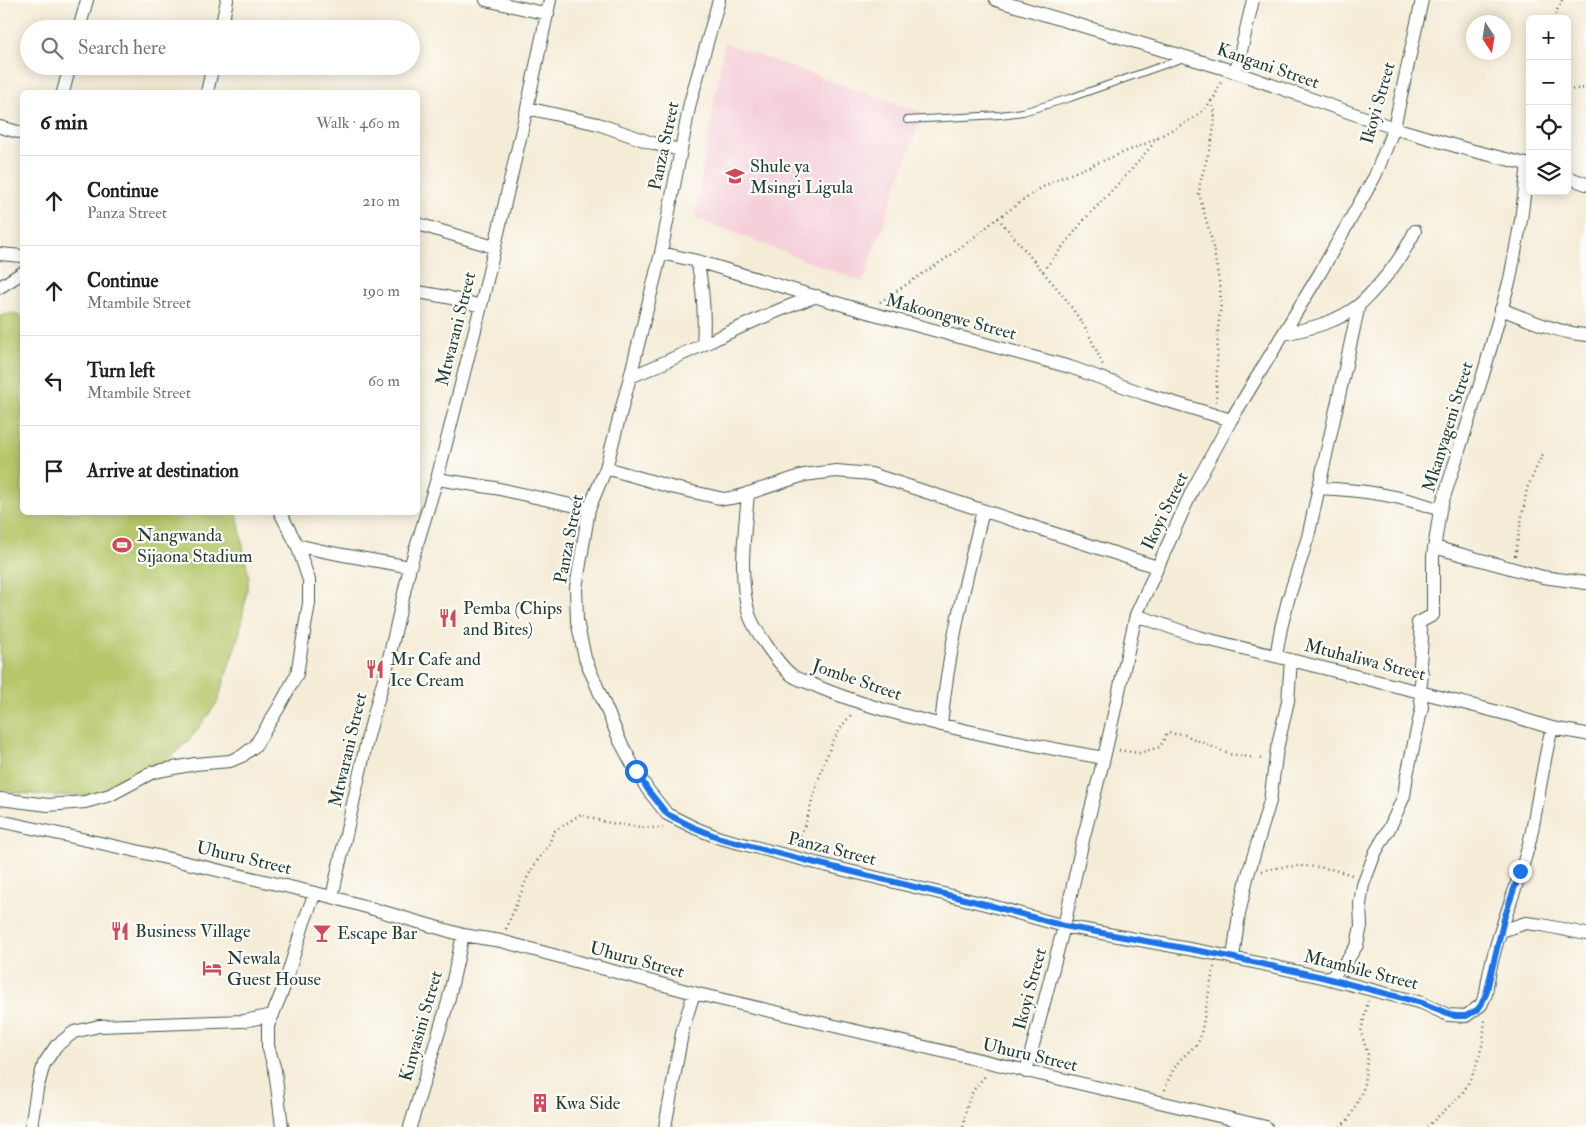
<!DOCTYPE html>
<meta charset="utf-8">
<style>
body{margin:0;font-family:"IM FELL Double Pica",serif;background:#f6f6f6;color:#202124}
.controls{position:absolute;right:15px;top:15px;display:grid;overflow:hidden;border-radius:8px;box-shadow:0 2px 12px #0003}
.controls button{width:45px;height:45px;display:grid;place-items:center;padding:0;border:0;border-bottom:1px solid #e0e0e0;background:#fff;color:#202124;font:25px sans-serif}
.compass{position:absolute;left:1466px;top:15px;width:45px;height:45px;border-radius:50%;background:#fff;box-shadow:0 2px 12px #0003;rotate:168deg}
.stop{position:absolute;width:15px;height:15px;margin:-11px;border:4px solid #1a73e8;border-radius:50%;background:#fff}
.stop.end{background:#1a73e8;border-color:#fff;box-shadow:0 1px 5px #0008}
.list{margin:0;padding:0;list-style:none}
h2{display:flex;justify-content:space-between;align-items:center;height:65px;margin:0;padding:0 20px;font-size:21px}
h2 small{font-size:16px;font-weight:400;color:#757577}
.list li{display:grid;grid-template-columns:32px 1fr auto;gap:15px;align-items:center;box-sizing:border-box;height:90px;padding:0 20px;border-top:1px solid #e0e0e0}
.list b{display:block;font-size:19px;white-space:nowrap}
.list p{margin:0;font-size:16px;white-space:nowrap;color:#757577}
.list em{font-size:16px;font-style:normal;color:#757577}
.icon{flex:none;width:28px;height:28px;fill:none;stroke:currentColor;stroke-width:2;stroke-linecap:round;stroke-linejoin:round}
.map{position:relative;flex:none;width:1586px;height:1127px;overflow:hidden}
.search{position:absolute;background:#fff;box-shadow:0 2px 12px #0003;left:20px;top:20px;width:400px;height:55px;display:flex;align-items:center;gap:12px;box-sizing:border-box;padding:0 18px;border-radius:28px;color:#757577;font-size:19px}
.panel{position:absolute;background:#fff;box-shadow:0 2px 12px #0003;left:20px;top:90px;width:400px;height:425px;border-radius:8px}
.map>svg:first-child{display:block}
.built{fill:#f5cfda}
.garden{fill:#b5c76b;stroke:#6a8250}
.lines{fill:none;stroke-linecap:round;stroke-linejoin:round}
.service-casing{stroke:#3f574c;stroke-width:8}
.minor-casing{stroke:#3f574c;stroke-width:14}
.path{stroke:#3f574c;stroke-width:2.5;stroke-dasharray:1 4;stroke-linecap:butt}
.service{stroke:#fff;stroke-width:6}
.minor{stroke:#fff;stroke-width:12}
.route{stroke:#1a73e8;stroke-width:6}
.labels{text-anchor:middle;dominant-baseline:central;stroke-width:4.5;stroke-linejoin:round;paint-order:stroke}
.street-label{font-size:18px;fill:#1f3d34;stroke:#fdfcf7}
.poi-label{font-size:18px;fill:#1f3d34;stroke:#fdfcf7;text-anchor:start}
</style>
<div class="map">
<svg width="1586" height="1127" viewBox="0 0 1586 1127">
<rect width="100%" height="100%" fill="#fdfcf7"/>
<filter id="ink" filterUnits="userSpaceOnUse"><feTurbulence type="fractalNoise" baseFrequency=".02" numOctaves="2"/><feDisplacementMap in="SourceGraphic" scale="10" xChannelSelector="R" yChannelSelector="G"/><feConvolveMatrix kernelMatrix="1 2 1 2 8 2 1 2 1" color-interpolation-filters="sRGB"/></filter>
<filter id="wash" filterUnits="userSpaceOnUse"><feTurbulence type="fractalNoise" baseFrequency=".0096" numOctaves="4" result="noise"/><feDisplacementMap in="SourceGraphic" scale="20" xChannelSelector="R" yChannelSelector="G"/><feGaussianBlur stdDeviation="1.12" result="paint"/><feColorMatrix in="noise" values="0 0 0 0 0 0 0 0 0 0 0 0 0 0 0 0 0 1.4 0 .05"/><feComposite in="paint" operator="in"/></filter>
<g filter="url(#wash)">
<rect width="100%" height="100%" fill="#f5ecd7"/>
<path class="built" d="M 724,43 L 923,113 L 863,282 L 695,218 Z"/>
<path class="garden" d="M 12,313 L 22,317 L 22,512 L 237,513 L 249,578 L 240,631 L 217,703 L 191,738 L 162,766 L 130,782 L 93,795 L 56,796 L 18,793 L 0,789 L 0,316 Z"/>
</g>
<g filter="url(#ink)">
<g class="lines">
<g class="service-casing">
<path id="service" d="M 907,120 L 1000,115 L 1023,112 L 1070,98 L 1184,58"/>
</g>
<g class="minor-casing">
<path id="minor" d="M 486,0 L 548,14
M 719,0 L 690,103 L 661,253 L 630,377 L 606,468 L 589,509 L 576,588 L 577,621 L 585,658 L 620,741 L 636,771 L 648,790 L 667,814 L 695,828 L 720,838 L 816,863 L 985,904 L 1064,926 L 1216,954 L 1322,977 L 1422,1003 L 1448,1015 L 1466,1016 L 1481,1005 L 1486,994 C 1492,942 1516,894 1529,844 C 1538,806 1542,766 1552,728
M 996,0 L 1226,69 L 1394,128 L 1466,149 L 1530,165
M 79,29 L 87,0
M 221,29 L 227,0
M 1236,72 L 1253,0
M 63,92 L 70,66
M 207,92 L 213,66
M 527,108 L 598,124 L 655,144 L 680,150
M 0,127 L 22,133
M 1567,177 L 1586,184
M 418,224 L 494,247
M 661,253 L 697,261 L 867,312 L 1070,367 L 1145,394 L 1231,420
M 0,254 L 22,256
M 697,261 C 704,290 705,316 703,345
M 0,287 L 22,273
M 418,292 L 447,297 L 481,306
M 1501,309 C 1529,320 1556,332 1586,335
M 1283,334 C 1309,329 1338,322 1359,305 C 1364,301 1368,296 1373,291 C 1390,273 1404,254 1415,231
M 630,377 C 693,352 752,318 817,296
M 606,468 L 671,487 L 724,499 L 737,497 L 804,475 L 836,471 L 871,474 L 1157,567
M 437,479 L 495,488 L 589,509
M 1318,488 C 1361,490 1400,495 1440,510
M 748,493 C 745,532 738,576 749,614 C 753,628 780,667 793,676 C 799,680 807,682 814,685 C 836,695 858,702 881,709 C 955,730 1029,745 1104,758
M 297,545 C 334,555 372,559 410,567
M 1434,547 L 1543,577 L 1586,583
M 1136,615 L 1198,637 L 1420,692 L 1510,715 L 1552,728 L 1586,734
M 1276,656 L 1281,628 L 1288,600 L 1308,537 L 1359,305
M 941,725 C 948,652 965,582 983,511
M 0,799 L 48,805 L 85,802 L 110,795 L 153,772 L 195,764 L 230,761 L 242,756 L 255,746 L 279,707 L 297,674 L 309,603 L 309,580 L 297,545 L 280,512
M 0,821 L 132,850 L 332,897 L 463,935 L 501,941 L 694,993 L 1266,1127
M 332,897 L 368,736 L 386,671 L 410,567 L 437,479 L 481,306 L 527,108 L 550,0
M 1501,931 L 1526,923 L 1542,925 L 1586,934
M 1233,958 L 1239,914 L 1247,878 L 1270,801 L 1277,749 L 1288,701 L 1291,660
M 1330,979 L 1348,959 L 1357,945 L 1361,926 L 1360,904 L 1363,885 L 1375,853 L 1390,827 L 1404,796 L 1407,775 L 1422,707 L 1420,692 L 1422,674 L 1420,664 L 1422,638 L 1418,623 L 1433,615 L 1433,556 L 1440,510 L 1483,375 L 1510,279 L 1521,220 L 1528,164
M 1026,1072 L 1064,926 L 1083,840 L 1104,758 L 1136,615 L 1192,491 L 1231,420 L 1320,273 L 1375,176 L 1394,128 L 1422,0
M 31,1127 L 37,1089 L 44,1064 L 56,1046 L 74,1032 L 99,1026 L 244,1021 L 273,1015
M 282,1127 L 275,1070 L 268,1046 L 268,1026 L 284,987 L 304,922 L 315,893
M 410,1127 L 448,1002 L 463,935
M 665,1127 L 683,1028 L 694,993"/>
</g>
<path class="path" d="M 1553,19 L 1562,0
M 1567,90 L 1586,88
M 1211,101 L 1215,113 L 1214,126 L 1212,140 L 1200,183 L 1199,194 L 1212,241 L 1220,287 L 1221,304 L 1218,329 L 1216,402
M 998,218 L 1065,298 L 1087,330 L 1103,365
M 1043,271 L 1085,219 L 1132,169 L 1158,138
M 880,302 L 951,255 L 998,218 L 1041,188 L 1058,179 L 1147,143 L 1192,119 L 1205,109 L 1215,96 L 1221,82
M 1515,556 L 1527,488 L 1544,452
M 1119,750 L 1139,753 L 1160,747 L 1167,733 L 1185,735 L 1229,754 L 1262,759
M 794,843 C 804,832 807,819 811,804 C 821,773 829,737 853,713
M 1262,871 C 1293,863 1322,865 1352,875
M 506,929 L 528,876 L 537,861 L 549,845 L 553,832 L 581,814 C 601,824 641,828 663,828
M 1165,1090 C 1168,1079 1173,1069 1180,1060 C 1187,1052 1195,1048 1200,1039 L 1214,966
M 963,1127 C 968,1100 967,1096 986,1075
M 1340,1127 L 1349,1119 L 1363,1090 L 1368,1055 L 1361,1032 L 1368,1001
M 1427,1127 L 1462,1094 L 1468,1084 L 1476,1067 L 1483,1042 L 1485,1019"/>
<use href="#service" class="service"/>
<use href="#minor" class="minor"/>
</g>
</g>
<g class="lines" filter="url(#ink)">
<path class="route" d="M 636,771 L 648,790 L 667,814 L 695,828 L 720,838 L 816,863 L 985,904 L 1064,926 L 1216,954 L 1322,977 L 1422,1003 L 1455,1016 L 1466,1016 L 1477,1010 L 1481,1005 L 1486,994 L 1504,919 L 1520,871"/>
</g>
<defs>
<g id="school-bare" transform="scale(1.5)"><path d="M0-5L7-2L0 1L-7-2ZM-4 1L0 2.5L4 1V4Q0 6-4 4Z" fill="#d1495b" stroke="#fdfcf7" stroke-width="2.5" paint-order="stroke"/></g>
<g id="stadium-bare" transform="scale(1.5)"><path d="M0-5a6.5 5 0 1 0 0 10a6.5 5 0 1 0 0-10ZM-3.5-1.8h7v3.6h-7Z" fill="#d1495b" stroke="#fdfcf7" stroke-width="2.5" paint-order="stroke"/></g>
<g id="restaurant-bare" transform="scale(1.5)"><path d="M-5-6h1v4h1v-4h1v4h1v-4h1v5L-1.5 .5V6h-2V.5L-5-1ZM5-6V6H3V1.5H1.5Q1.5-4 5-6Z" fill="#d1495b" stroke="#fdfcf7" stroke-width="2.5" paint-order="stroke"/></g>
<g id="bar-bare" transform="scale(1.5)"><path d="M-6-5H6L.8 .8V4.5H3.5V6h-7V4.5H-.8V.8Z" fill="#d1495b" stroke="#fdfcf7" stroke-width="2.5" paint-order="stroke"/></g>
<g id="hotel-bare" transform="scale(1.5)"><path d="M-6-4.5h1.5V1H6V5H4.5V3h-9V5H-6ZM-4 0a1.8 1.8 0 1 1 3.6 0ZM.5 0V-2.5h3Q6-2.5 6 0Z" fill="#d1495b" stroke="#fdfcf7" stroke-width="2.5" paint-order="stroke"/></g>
<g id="building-bare" transform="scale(1.5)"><path d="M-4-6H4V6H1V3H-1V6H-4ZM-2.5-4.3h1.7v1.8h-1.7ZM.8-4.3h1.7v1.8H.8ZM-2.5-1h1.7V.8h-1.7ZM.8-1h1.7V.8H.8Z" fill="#d1495b" stroke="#fdfcf7" stroke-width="2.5" paint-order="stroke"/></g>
</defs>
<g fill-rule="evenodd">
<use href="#school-bare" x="735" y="176"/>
<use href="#stadium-bare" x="122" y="545"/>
<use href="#restaurant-bare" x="448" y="618"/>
<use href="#restaurant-bare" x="375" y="669"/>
<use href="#restaurant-bare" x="120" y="931"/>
<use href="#bar-bare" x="322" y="933"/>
<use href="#hotel-bare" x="212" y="968"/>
<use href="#building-bare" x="540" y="1103"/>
</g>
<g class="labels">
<g class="street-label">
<text transform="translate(1268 66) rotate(19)">Kangani Street</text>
<text transform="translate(1378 103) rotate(-74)">Ikoyi Street</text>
<text transform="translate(664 146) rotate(-78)">Panza Street</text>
<text transform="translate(951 317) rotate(15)">Makoongwe Street</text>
<text transform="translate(456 329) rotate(-76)">Mtwarani Street</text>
<text transform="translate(1448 427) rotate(-73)">Mkanyageni Street</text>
<text transform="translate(1165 511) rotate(-64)">Ikoyi Street</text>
<text transform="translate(569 539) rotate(-79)">Panza Street</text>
<text transform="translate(1365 660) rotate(14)">Mtuhaliwa Street</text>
<text transform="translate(857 680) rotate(19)">Jombe Street</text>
<text transform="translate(348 750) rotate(-77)">Mtwarani Street</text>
<text transform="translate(832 849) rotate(14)">Panza Street</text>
<text transform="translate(244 858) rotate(13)">Uhuru Street</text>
<text transform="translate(637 960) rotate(15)">Uhuru Street</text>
<text transform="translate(1361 970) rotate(14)">Mtambile Street</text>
<text transform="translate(1030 989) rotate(-75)">Ikoyi Street</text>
<text transform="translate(421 1026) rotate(-74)">Kinyasini Street</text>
<text transform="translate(1030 1055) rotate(13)">Uhuru Street</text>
</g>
<g class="poi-label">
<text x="750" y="166">Shule ya<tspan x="750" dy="21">Msingi Ligula</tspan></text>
<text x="137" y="535">Nangwanda<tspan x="137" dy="21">Sijaona Stadium</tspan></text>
<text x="463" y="608">Pemba (Chips<tspan x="463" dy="21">and Bites)</tspan></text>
<text x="390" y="659">Mr Cafe and<tspan x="390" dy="21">Ice Cream</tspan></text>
<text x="135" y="931">Business Village</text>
<text x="337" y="933">Escape Bar</text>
<text x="227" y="958">Newala<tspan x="227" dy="21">Guest House</tspan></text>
<text x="555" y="1103">Kwa Side</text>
</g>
</g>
</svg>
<div class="controls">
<button>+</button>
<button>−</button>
<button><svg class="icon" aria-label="locate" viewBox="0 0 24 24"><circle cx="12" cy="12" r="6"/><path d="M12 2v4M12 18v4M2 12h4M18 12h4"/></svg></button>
<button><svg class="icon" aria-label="layers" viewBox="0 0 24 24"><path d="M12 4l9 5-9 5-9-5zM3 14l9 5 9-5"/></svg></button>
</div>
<svg class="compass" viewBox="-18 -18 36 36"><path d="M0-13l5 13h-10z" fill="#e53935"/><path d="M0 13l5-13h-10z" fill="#757577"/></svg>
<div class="stop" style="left:636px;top:771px"></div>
<div class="stop end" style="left:1520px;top:871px"></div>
<div class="search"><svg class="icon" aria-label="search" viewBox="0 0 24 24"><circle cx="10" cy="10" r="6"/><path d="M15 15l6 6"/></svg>Search here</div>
<section class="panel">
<h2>6 min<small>Walk · 460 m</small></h2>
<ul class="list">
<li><svg class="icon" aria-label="ahead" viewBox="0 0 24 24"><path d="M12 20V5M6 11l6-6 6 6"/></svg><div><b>Continue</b><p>Panza Street</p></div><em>210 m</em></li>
<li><svg class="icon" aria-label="ahead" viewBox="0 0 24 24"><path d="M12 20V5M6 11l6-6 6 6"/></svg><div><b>Continue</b><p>Mtambile Street</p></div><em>190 m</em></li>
<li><svg class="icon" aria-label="left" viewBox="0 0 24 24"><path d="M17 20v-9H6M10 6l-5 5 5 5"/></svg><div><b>Turn left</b><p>Mtambile Street</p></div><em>60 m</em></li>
<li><svg class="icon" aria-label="arrive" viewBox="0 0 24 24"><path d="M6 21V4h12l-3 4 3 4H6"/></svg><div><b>Arrive at destination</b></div></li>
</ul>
</section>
</div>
